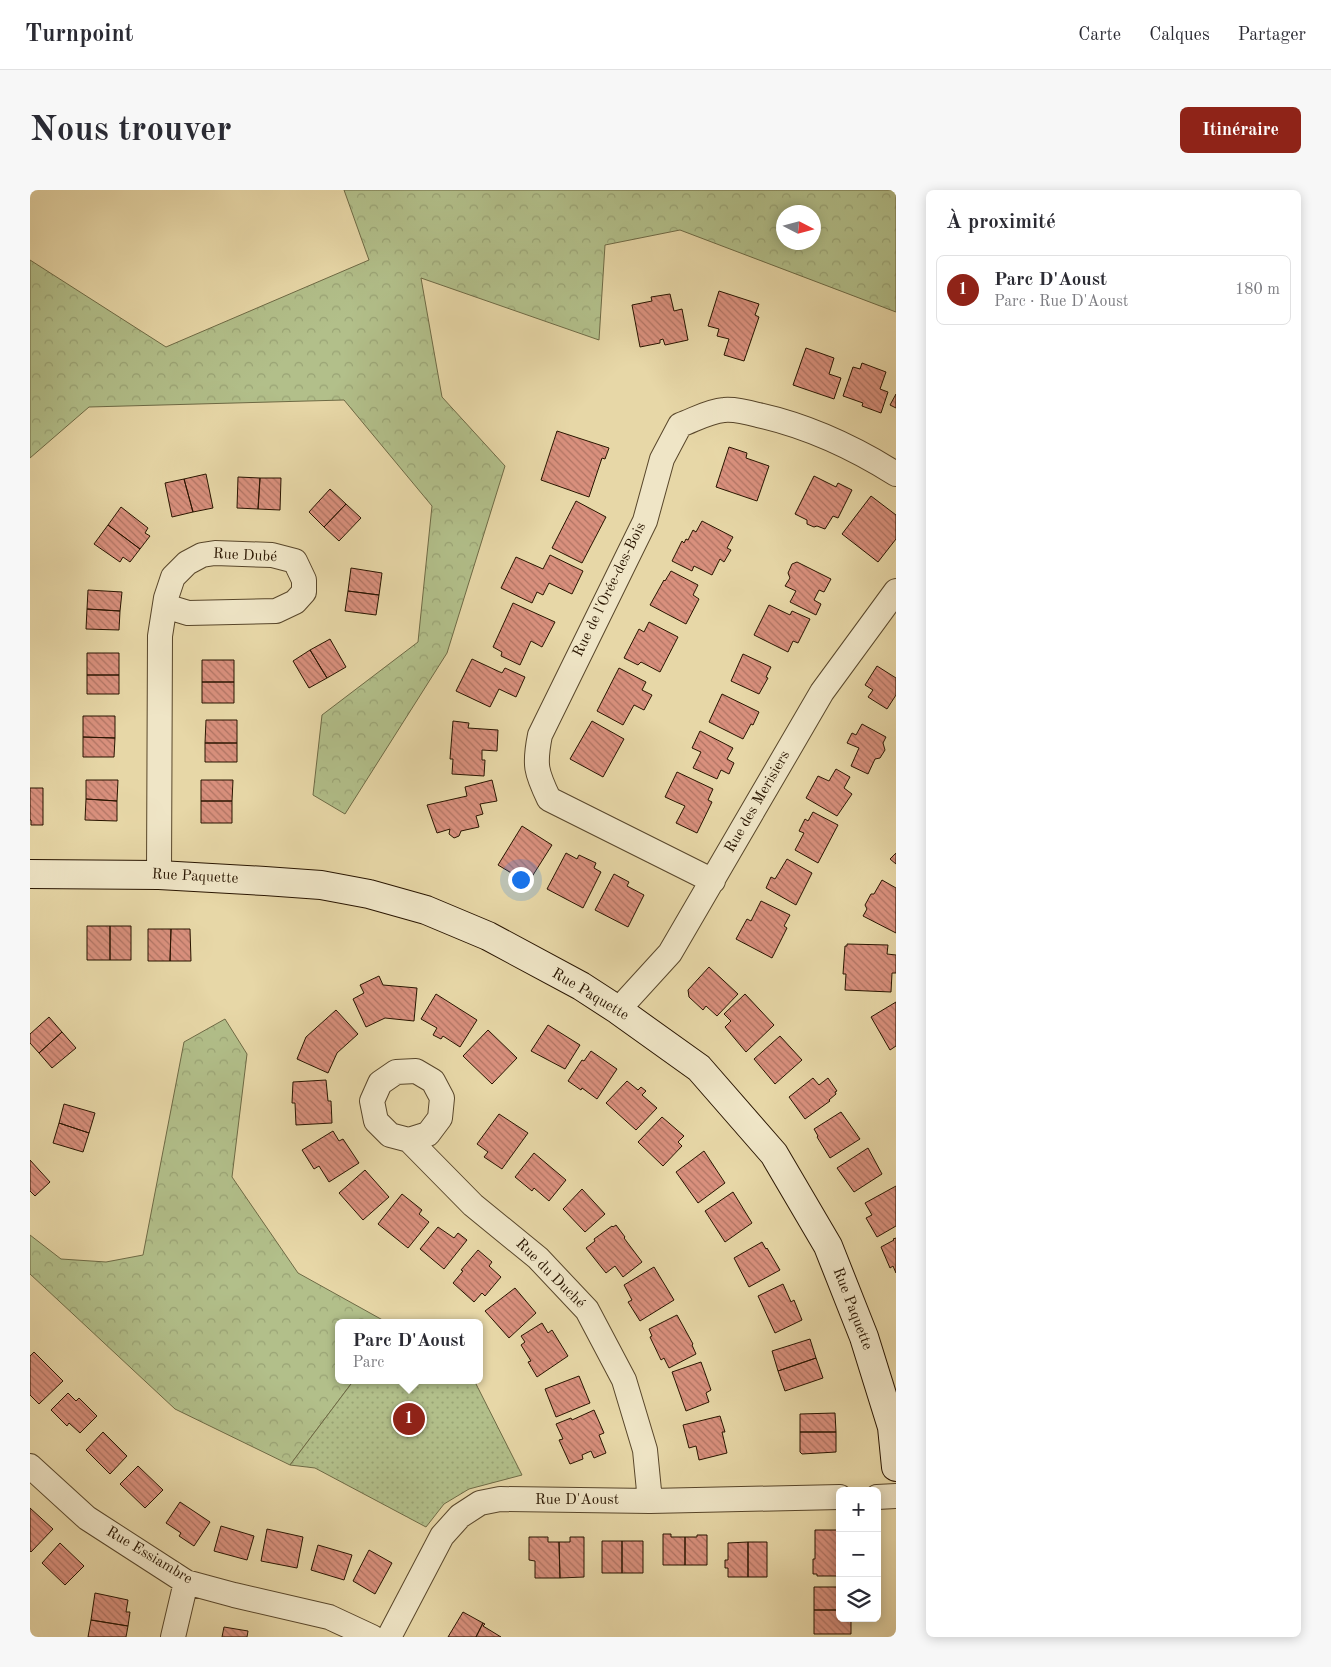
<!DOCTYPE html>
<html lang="fr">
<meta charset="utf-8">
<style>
body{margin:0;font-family:"Old Standard TT",serif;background:#f7f7f7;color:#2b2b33}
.controls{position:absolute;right:15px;bottom:15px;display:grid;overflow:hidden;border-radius:8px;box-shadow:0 2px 12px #0003}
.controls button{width:45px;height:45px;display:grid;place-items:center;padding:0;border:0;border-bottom:1px solid #e1e1e2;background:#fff;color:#2b2b33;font:25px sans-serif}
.compass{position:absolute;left:746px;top:15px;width:45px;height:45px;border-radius:50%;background:#fff;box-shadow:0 2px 12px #0003;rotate:96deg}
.you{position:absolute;left:490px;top:689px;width:18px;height:18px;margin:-12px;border:4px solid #fff;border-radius:50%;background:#1a73e8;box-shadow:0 0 0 8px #1a73e833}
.badge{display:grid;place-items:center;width:32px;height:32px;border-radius:50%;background:#8f2418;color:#fff;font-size:16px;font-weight:700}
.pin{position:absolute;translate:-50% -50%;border:2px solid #fff;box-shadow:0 1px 5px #0006}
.popup{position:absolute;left:305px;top:1129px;width:148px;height:65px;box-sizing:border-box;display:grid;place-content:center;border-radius:8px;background:#fff;filter:drop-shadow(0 1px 4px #0005);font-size:16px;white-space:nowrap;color:#7c7c81}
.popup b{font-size:19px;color:#2b2b33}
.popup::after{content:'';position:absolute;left:50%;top:100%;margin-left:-10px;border:10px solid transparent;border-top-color:#fff}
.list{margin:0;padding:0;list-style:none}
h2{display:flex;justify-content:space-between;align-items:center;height:65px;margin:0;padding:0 20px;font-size:21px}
h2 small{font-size:16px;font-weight:400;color:#7c7c81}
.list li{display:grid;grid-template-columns:32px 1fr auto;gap:15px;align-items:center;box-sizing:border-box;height:70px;margin:0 10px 10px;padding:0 10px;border:1px solid #e1e1e2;border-radius:8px}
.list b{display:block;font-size:19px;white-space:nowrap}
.list p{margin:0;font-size:16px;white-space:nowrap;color:#7c7c81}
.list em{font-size:16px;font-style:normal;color:#7c7c81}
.icon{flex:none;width:28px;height:28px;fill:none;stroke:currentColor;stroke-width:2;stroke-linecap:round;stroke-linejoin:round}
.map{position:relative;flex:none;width:866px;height:1447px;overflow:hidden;border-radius:8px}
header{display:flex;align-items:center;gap:30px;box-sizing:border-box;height:70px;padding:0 25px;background:#fff;border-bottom:1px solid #e1e1e2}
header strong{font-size:24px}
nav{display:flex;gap:28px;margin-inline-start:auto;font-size:18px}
.intro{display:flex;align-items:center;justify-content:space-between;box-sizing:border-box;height:120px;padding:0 30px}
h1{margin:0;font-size:35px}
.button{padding:12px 22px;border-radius:8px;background:#8f2418;color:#fff;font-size:18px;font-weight:700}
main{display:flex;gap:30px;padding:0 30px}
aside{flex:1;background:#fff;border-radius:8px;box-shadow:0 2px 12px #0003}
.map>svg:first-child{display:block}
.forest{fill:url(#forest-crowns);stroke:#6e6a45;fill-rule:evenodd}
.park{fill:url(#park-dots);stroke:#6e6a45}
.building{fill:url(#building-back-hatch);stroke:#291500}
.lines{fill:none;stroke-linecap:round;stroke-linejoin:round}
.street-casing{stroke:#58462a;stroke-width:26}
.secondary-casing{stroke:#291500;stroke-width:30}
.street{stroke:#efe5c6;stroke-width:24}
.secondary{stroke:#efe5c6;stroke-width:28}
.labels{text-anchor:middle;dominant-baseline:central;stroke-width:4;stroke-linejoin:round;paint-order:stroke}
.street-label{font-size:15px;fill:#291500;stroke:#efe5c6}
</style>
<header>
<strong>Turnpoint</strong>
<nav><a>Carte</a><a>Calques</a><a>Partager</a></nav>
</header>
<div class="intro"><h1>Nous trouver</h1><a class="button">Itinéraire</a></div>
<main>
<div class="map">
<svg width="866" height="1447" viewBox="0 0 866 1447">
<defs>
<pattern id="forest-crowns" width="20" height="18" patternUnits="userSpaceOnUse" patternTransform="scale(1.25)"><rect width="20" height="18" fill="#b2bf8a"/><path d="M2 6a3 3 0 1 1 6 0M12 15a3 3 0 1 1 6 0" fill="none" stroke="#99a375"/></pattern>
<pattern id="park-dots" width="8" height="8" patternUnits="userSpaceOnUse" patternTransform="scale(1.25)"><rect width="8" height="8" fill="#b2bf8a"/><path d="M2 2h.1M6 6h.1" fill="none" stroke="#99a375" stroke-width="1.8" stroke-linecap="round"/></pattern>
<pattern id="building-back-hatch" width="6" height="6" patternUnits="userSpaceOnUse" patternTransform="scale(1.25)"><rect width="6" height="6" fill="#d9907d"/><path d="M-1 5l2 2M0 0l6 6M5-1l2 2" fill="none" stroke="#b07464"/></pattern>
</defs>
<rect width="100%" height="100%" fill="#e7d7a7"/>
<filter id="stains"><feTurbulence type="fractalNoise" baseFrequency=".004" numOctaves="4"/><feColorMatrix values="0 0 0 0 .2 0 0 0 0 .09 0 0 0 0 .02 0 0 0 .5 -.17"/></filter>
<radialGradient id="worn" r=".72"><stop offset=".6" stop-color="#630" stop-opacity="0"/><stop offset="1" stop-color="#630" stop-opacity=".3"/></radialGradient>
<path class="forest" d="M 314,0 L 866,0 L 866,122 L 650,40 L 575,55 L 569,150 L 391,88 L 412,207 L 475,276 L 417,463 L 315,624 L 283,605 L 292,525 L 388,452 L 402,316 L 314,210 L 59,217 L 0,268 L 0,70 L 136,157 L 339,70 ZM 754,22 L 784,22 L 784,52 L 754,52 Z
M 195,829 L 217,864 L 202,987 L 268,1083 L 358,1133 L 309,1133 L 309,1190 L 324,1190 L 260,1275 L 145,1219 L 0,1084 L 0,1045 L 31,1069 L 76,1072 L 113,1065 L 154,852 Z"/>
<path class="park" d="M 324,1190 L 444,1190 L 492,1285 L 439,1299 L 414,1314 L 396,1337 L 285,1278 L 260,1275 Z"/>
<path class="building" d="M 689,101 L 729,114 L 725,125 L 729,127 L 714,171 L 694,165 L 699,149 L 687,146 L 689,139 L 678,136 Z
M 640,104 L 644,121 L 652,119 L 658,150 L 635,155 L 633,149 L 630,150 L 630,153 L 610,157 L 602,115 L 622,111 L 621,107 Z
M 776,158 L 804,168 L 799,184 L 811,188 L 804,209 L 763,195 Z
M 832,173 L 856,182 L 850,199 L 858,202 L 851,223 L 832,216 L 833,213 L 813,206 L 823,177 L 830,179 Z
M 866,204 L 866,218 L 860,215 Z
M 527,241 L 579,258 L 575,269 L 572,268 L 559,307 L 511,290 Z
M 699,257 L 717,263 L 716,268 L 739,276 L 727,311 L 686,297 Z
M 176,284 L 183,318 L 163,322 L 154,289 Z
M 784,286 L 806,297 L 808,293 L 822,300 L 808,328 L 803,326 L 795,339 L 787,336 L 784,337 L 777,334 L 777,330 L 765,324 Z
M 208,287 L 230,288 L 228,319 L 207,318 Z
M 230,288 L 251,288 L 250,320 L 228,319 Z
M 154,289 L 163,322 L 142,327 L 135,293 Z
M 300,299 L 316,314 L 294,337 L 279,322 Z
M 841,306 L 866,325 L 866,349 L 848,372 L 812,344 Z
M 546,311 L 576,327 L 552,373 L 522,358 Z
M 316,314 L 331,328 L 309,351 L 294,337 Z
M 91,317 L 118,338 L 115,343 L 120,346 L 110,359 L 78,335 Z
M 672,331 L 703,347 L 697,358 L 701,360 L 694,372 L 690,369 L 682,385 L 664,376 L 662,381 L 642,371 L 652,351 L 654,353 L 656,349 L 658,350 L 663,340 L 666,342 Z
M 78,335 L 110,359 L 100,372 L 93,367 L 90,372 L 64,354 Z
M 520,365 L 553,381 L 542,404 L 519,393 L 513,405 L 507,402 L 502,413 L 471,398 L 486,367 L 513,379 Z
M 767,372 L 801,389 L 794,402 L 789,400 L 784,410 L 791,414 L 786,425 L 760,412 L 766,401 L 755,396 L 760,388 L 758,383 L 762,374 Z
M 321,378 L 352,383 L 349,405 L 318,401 Z
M 641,381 L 668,395 L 663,405 L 669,409 L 656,434 L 620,415 L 634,390 L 635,391 Z
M 58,400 L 92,402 L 90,421 L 57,419 Z
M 318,401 L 349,405 L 346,425 L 315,421 Z
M 483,413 L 525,432 L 512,457 L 501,451 L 490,475 L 471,466 L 472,462 L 463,457 Z
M 739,415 L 760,425 L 762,421 L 780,429 L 768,453 L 763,451 L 758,462 L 724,445 Z
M 57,419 L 90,421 L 89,440 L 56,439 Z
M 619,432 L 648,447 L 630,482 L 611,472 L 608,475 L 594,468 L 609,439 L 614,442 Z
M 300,449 L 316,477 L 297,488 L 280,460 Z
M 280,460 L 297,488 L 279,498 L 263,471 Z
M 57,463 L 89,463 L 89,485 L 57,485 Z
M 713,464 L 741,477 L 736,487 L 738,488 L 729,504 L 701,491 Z
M 442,469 L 472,483 L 475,478 L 495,487 L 486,507 L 469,499 L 460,517 L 426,501 Z
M 172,470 L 204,470 L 204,492 L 172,492 Z
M 847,476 L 866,488 L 866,505 L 857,519 L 838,507 L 843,500 L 835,495 Z
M 589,478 L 616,492 L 612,500 L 622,505 L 614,520 L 604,515 L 593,535 L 567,521 Z
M 57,485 L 89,485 L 89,504 L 57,504 Z
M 172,492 L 204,492 L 204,513 L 172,513 Z
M 692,504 L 729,522 L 723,535 L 721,534 L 713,549 L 679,532 Z
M 53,526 L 85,526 L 85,548 L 53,547 Z
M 176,530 L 207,530 L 207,553 L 175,553 Z
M 423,531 L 439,533 L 438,538 L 468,540 L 467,561 L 452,560 L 452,570 L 455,570 L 454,586 L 422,584 L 423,569 L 420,569 Z
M 562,531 L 594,549 L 573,587 L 540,569 Z
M 832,534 L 856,547 L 853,553 L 855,560 L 850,568 L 845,569 L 838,584 L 821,576 L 829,558 L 817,553 L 822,543 L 826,545 Z
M 670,541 L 703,558 L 697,569 L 704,573 L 699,584 L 691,580 L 687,589 L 663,578 L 671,562 L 662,558 Z
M 53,547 L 85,548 L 84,567 L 53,567 Z
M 175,553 L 207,553 L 207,572 L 175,572 Z
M 806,579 L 820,587 L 814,598 L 822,604 L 807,626 L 776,608 L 788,586 L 799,591 Z
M 647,582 L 683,599 L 678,610 L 682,612 L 667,643 L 646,633 L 655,616 L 635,607 Z
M 56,590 L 88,590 L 87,611 L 56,609 Z
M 171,590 L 203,590 L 202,611 L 171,611 Z
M 462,590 L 467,611 L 450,614 L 453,624 L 446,626 L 449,637 L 431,641 L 429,646 L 424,648 L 419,644 L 420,639 L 407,643 L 397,615 L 437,606 L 435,597 Z
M 0,598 L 13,598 L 13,635 L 1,635 L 1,630 L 0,630 Z
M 56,609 L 87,611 L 87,631 L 55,630 Z
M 171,611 L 202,611 L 202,633 L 171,633 Z
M 783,622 L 808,635 L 788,673 L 765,660 L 774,643 L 769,641 L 775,629 L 778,631 Z
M 492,636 L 522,655 L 498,693 L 468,675 Z
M 536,663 L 547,669 L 549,665 L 566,673 L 564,678 L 571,682 L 553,718 L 517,699 Z
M 866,663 L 866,674 L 860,669 Z
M 757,669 L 782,683 L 766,715 L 736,698 L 741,687 L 745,689 Z
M 584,684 L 599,692 L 597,696 L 614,705 L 598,737 L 565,720 Z
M 852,690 L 866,698 L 866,743 L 833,726 L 837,719 L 835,715 L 841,704 L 844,704 Z
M 731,711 L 760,725 L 754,736 L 757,738 L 742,768 L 706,749 L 717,729 L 721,731 Z
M 57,736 L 80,736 L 80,770 L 57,770 Z
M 80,736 L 101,736 L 101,770 L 80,770 Z
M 118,739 L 141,739 L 140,771 L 118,771 Z
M 141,739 L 160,739 L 161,771 L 140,771 Z
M 817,754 L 858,755 L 857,764 L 866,765 L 866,783 L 862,783 L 861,802 L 815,800 L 816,784 L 813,784 L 815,756 L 817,756 Z
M 679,777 L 708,804 L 687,826 L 676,816 L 673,820 L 659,807 L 658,800 Z
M 349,786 L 353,795 L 387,798 L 384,831 L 355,828 L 336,837 L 323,809 L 334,803 L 330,795 Z
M 406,804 L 447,830 L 430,857 L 413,846 L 411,849 L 403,845 L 407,838 L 391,829 Z
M 715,804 L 744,835 L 716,862 L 695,837 L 701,831 L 694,824 Z
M 866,812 L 866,856 L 860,860 L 841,827 Z
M 306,820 L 328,844 L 307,863 L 298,883 L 267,869 L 276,847 Z
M 19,827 L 32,842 L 9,863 L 0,853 L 0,844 Z
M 518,835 L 550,855 L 535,879 L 501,861 Z
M 458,840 L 487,868 L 462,894 L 433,866 Z
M 32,842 L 46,858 L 22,878 L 9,863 Z
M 750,846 L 772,870 L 745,894 L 724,869 Z
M 561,861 L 587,879 L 567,909 L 552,898 L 551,900 L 538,891 L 552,870 L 554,871 Z
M 783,888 L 789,895 L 798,888 L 807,901 L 805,902 L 806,904 L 799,910 L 800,911 L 775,929 L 759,907 Z
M 296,890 L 298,911 L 301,911 L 302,933 L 266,935 L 265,913 L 262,913 L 263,892 Z
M 597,891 L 608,900 L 611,897 L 616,901 L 612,905 L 627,918 L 606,940 L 576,913 Z
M 34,914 L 65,923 L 59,943 L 29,933 Z
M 811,922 L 830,949 L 800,968 L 787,947 L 788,946 L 784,939 Z
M 469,924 L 498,943 L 472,979 L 454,967 L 458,962 L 447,954 Z
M 632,927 L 654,946 L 648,952 L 652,956 L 633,976 L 608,952 Z
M 29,933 L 59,943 L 53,962 L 23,953 Z
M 303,941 L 309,951 L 313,949 L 329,973 L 299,992 L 289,976 L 284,979 L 272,960 Z
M 838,958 L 852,984 L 824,1002 L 807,978 Z
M 674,961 L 695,993 L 668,1013 L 646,982 Z
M 504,963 L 536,990 L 519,1011 L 504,998 L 502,1001 L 485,987 Z
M 0,970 L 20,992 L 5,1006 L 0,1001 Z
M 335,980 L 359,1007 L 333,1030 L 309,1003 Z
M 866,996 L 866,1036 L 847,1047 L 836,1028 L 842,1025 L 835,1013 Z
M 552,999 L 575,1024 L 555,1042 L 533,1019 Z
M 703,1002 L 722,1033 L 695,1052 L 675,1021 Z
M 372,1004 L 392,1020 L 389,1024 L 399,1032 L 378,1058 L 348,1034 Z
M 586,1035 L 595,1047 L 594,1048 L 612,1072 L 593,1087 L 585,1076 L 576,1083 L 556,1058 L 565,1051 L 564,1049 L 582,1036 L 583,1037 Z
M 408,1037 L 424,1048 L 428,1043 L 437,1050 L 414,1079 L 390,1059 Z
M 866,1048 L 866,1083 L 863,1076 L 860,1078 L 851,1057 L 864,1050 L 863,1049 Z
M 732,1052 L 736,1059 L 737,1058 L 750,1080 L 719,1097 L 704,1068 Z
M 448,1060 L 462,1072 L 459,1076 L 471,1087 L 455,1106 L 452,1103 L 444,1112 L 423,1093 L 433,1081 L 431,1080 Z
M 624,1077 L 644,1110 L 610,1131 L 598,1112 L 602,1110 L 594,1095 Z
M 753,1094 L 761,1112 L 764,1110 L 772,1130 L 745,1143 L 728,1106 Z
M 485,1098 L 506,1123 L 479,1148 L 455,1121 Z
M 647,1125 L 663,1154 L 662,1155 L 666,1164 L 639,1178 L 634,1168 L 631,1170 L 620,1147 L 622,1146 L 619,1139 Z
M 512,1133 L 518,1143 L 522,1140 L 538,1166 L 507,1187 L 498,1172 L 501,1171 L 491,1155 L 495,1152 L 491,1146 Z
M 780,1149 L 786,1168 L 748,1181 L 742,1161 Z
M 4,1162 L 33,1191 L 9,1214 L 0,1205 L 0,1166 Z
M 786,1168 L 793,1188 L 755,1201 L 748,1181 Z
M 671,1172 L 681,1200 L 676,1203 L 679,1212 L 656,1221 L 642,1182 Z
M 549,1186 L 560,1213 L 526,1227 L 515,1199 Z
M 38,1203 L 46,1211 L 49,1208 L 67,1226 L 50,1243 L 39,1233 L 37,1236 L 21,1220 Z
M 564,1220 L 574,1243 L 569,1245 L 576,1263 L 564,1268 L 561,1261 L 552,1265 L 553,1269 L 540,1274 L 529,1250 L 533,1249 L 526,1234 L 541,1228 L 542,1230 Z
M 805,1223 L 806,1242 L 770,1242 L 770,1224 Z
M 690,1226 L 695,1242 L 692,1242 L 697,1263 L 669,1270 L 666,1256 L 659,1258 L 653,1235 Z
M 73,1242 L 97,1266 L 80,1284 L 56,1260 Z
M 770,1242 L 806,1242 L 806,1262 L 772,1264 L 770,1262 Z
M 108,1276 L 133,1300 L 115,1318 L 90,1294 Z
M 150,1312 L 180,1332 L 164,1356 L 149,1346 L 151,1343 L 136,1333 Z
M 0,1318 L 23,1339 L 1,1362 L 0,1361 Z
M 191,1336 L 224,1346 L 217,1370 L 184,1361 Z
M 237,1339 L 273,1347 L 267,1378 L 231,1371 Z
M 785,1340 L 809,1340 L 810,1384 L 808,1384 L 808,1386 L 787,1386 L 787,1384 L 783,1384 L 783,1369 L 785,1369 Z
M 633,1344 L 641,1344 L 641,1347 L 655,1347 L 655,1375 L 633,1375 Z
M 667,1345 L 677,1345 L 677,1375 L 655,1375 L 655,1347 L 667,1347 Z
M 499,1347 L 518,1347 L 518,1352 L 529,1352 L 530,1388 L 505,1388 L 505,1371 L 499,1370 Z
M 540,1347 L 554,1347 L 554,1387 L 530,1388 L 529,1352 L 540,1352 Z
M 572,1351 L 592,1351 L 592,1383 L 572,1383 Z
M 592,1351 L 613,1351 L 613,1383 L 592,1383 Z
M 718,1352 L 718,1387 L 698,1387 L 698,1378 L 695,1378 L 695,1370 L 698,1370 L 698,1353 Z
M 718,1352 L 737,1352 L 737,1387 L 718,1387 Z
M 30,1353 L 54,1376 L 35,1395 L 12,1373 Z
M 288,1355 L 322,1365 L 314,1390 L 281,1380 Z
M 339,1360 L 362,1373 L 345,1404 L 323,1391 Z
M 784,1397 L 810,1397 L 810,1420 L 784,1420 Z
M 65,1403 L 98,1410 L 96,1422 L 100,1422 L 98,1436 L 61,1430 Z
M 784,1420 L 810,1420 L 810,1428 L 821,1428 L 821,1444 L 784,1444 Z
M 433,1422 L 453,1433 L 446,1447 L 418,1447 Z
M 61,1430 L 98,1436 L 96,1447 L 58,1447 Z
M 453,1433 L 455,1434 L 453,1436 L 471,1447 L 446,1447 Z
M 194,1437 L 218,1441 L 217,1447 L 192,1447 Z"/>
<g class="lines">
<g class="street-casing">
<path id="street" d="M 129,685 L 130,446 L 136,408 L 143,387 L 157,373 L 172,365 L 185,363 L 242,365 L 265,371 L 274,390 L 274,402 L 265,412 L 246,421 L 158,423 L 135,416
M 683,691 L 519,609 C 506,582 504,575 510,545 L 615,331 L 632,269 L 650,235 C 664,230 679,221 694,220 C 705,219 717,222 728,225 C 778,236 823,257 866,284
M 588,820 L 640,763 L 792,502 L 866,401
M 379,950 L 398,944 L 410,928 L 412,908 L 403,891 L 386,881 L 366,882 L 350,893 L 342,911 L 346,931 L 360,945 L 379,950 L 443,1015 L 508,1068 L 557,1120 L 594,1190 L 615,1260 L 620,1311
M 0,1276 L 57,1328 L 156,1392 L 204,1405 L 299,1427 L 342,1447
M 847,1307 L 866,1306
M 143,1447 L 156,1392
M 359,1447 L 412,1346 L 430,1326 L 450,1313 L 470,1309 L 620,1311 L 810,1307"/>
</g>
<g class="secondary-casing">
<path id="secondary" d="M 0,684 L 129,685 L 235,691 L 291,695 L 339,704 L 396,720 L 458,746 L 551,796 L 588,820 L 669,878 L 744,964 L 798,1056 L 834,1147 L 862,1237 L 866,1277"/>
</g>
<use href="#street" class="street"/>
<use href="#secondary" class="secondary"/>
</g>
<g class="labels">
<g class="street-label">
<text transform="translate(215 366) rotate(3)">Rue Dubé</text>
<text transform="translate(580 400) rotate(-64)">Rue de l'Orée-des-Bois</text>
<text transform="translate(728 612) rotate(-60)">Rue des Merisiers</text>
<text transform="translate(165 687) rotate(3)">Rue Paquette</text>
<text transform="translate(560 805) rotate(31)">Rue Paquette</text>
<text transform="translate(520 1084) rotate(45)">Rue du Duché</text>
<text transform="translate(822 1119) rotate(69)">Rue Paquette</text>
<text x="547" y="1310">Rue D'Aoust</text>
<text transform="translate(119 1366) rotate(31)">Rue Essiambre</text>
</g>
</g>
<rect width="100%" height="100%" filter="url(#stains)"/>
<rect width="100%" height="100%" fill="url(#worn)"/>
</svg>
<div class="controls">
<button>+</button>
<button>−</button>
<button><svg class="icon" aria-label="layers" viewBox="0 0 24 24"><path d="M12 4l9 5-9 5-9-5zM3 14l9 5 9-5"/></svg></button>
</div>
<svg class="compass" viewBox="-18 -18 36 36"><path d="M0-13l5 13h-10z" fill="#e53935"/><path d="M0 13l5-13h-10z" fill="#7c7c81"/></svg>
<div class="you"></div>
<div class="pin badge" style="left:379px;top:1229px">1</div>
<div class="popup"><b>Parc D'Aoust</b>Parc</div>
</div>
<aside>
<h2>À proximité<small></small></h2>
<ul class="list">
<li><span class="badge">1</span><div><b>Parc D'Aoust</b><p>Parc · Rue D'Aoust</p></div><em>180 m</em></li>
</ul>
</aside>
</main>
